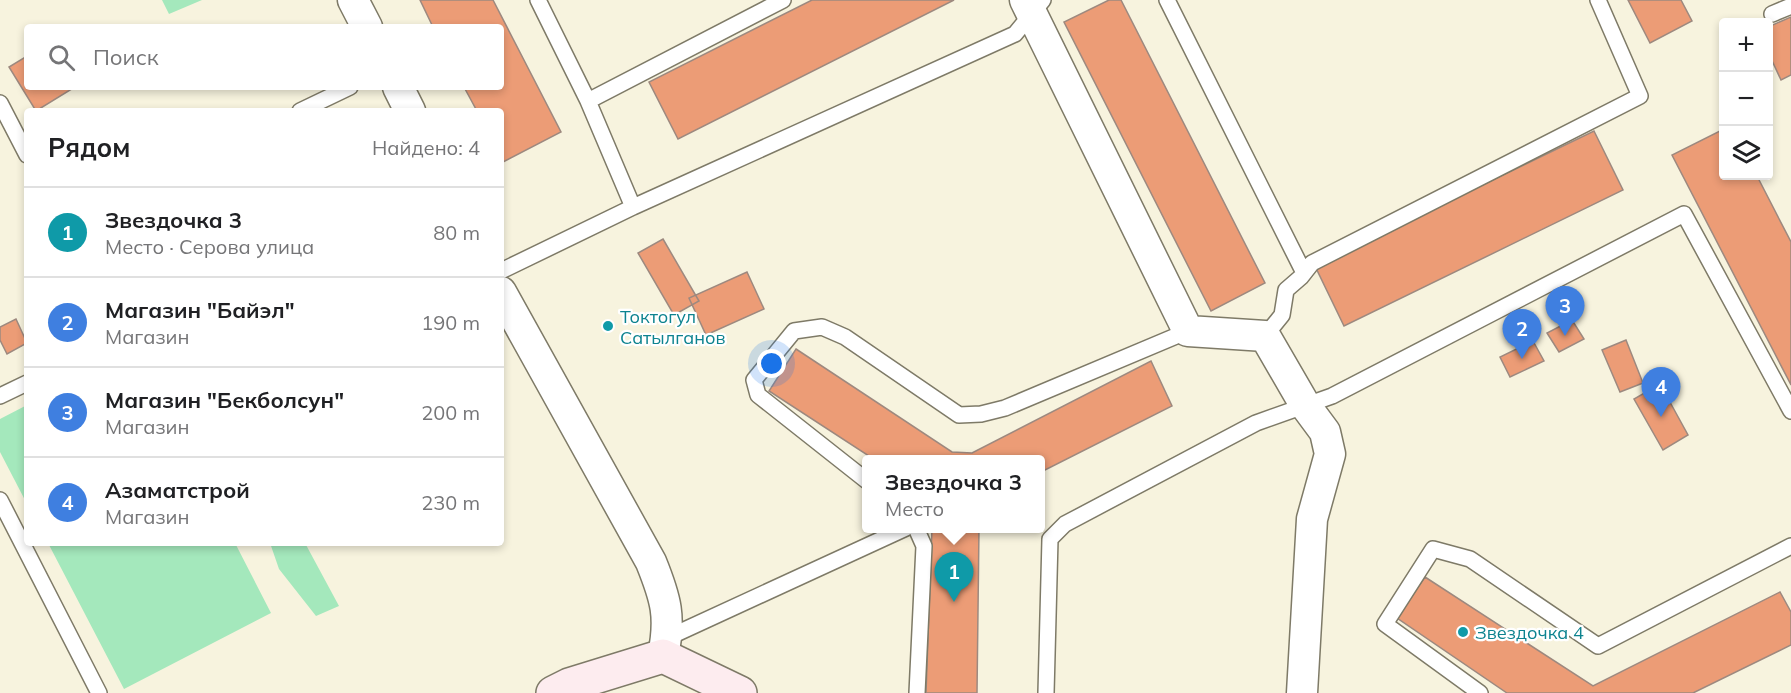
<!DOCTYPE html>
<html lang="ru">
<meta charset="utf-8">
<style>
body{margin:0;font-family:Mulish,sans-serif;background:#f6f6f6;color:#202124}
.controls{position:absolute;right:18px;top:18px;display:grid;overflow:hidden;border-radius:6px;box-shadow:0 3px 9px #0003}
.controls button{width:54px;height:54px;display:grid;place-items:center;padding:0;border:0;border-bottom:2px solid #e0e0e0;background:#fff;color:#202124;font:30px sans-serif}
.you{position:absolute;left:772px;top:364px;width:21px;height:21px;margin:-15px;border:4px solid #fff;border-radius:50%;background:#1a73e8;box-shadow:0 0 0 9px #1a73e833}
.badge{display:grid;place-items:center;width:39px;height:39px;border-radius:50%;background:#d93025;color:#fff;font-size:20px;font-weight:700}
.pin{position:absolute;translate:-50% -50px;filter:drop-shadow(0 2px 3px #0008)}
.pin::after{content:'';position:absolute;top:32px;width:21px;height:18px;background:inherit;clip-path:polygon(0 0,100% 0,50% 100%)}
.popup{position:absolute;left:862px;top:455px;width:183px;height:78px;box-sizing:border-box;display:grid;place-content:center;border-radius:6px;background:#fff;filter:drop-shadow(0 2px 4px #0005);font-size:20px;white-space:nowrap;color:#757577}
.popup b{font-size:22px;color:#202124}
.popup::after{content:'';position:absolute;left:50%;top:100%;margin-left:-12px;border:12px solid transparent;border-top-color:#fff}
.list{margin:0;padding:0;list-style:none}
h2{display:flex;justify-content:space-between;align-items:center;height:78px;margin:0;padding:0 24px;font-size:26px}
h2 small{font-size:20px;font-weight:400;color:#757577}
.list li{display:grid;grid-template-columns:39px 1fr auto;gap:18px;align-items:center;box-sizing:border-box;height:90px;padding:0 24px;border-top:2px solid #e0e0e0}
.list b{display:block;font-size:22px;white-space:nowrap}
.list p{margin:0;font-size:20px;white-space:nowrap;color:#757577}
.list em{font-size:20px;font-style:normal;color:#757577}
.icon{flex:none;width:33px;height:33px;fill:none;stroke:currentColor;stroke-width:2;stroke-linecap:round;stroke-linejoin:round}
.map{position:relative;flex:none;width:1791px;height:693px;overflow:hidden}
.search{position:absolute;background:#fff;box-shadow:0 3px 9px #0003;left:24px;top:24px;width:480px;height:66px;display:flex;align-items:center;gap:15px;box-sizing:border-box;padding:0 21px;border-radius:6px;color:#757577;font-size:22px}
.panel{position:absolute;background:#fff;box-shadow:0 3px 9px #0003;left:24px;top:108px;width:480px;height:438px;border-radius:6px}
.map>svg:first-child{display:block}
.green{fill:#a4e8bc}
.building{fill:#ec9c76;stroke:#9d897f;stroke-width:1.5}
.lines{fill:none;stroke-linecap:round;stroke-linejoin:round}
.lane-casing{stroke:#7e7a67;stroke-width:18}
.street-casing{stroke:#7e7a67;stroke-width:33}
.secondary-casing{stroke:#7e7a67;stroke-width:36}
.lane{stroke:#fff;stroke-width:15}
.street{stroke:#fff;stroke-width:30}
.secondary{stroke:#fdecef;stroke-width:33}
.culture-dot{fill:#0f9aa8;stroke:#fff;stroke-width:2}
.labels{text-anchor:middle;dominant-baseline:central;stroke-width:4.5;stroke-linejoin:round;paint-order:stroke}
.culture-label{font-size:18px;fill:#0d838f;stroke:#fff;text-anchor:start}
</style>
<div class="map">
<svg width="1791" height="693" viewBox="0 0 1791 693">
<rect width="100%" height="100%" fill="#f7f3de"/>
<path class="green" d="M 162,0 L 202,0 L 169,14 Z
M 27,405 L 27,504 L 0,452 L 0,419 Z
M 48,543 L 235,543 L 271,613 L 124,689 Z
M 270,543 L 305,543 L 339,606 L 316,616 L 279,569 Z"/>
<path class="building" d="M 420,0 L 493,0 L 561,132 L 503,162 L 501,111 L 477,111 L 464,87 L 501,87 L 501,27 L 433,27 Z
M 812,0 L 954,0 L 678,139 L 649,82 Z
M 1109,0 L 1121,0 L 1265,283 L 1211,311 L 1064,22 Z
M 1628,0 L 1681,0 L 1692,21 L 1650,43 Z
M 1791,17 L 1791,75 L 1781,80 L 1768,52 L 1768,27 Z
M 27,56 L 27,87 L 75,87 L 36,111 L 9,67 Z
M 1724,129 L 1724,176 L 1757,176 L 1791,242 L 1791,385 L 1672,155 Z
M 1594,131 L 1623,190 L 1344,326 L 1315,266 Z
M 663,239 L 699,301 L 674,315 L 638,253 Z
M 747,272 L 764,309 L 706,335 L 689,298 Z
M 16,319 L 27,343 L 7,354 L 0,340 L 0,327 Z
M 1572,320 L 1584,339 L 1559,352 L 1547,333 Z
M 1626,340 L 1643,383 L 1620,392 L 1602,350 Z
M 1533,341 L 1544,361 L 1510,377 L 1500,357 Z
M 796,349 L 952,452 L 972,453 L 1151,361 L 1172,406 L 1041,472 L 1041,460 L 875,460 L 769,391 Z
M 1660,384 L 1688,435 L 1663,450 L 1634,399 Z
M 932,528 L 979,528 L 977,693 L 926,693 Z
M 1425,577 L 1593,686 L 1780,592 L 1791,612 L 1791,645 L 1693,693 L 1507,693 L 1397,618 Z"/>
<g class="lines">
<g class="lane-casing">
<path id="lane" d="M 538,0 L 588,101
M 1167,0 L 1304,273
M 1772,14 L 1791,6
M 0,103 L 27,155
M 300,111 L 350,87
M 633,207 L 588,101 L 783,0
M 501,271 L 633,207 L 1015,34 L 1043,0
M 1265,336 L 1282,315 L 1286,290 L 1301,277 L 1312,263 L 1640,96 L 1598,0
M 0,396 L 27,383
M 867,481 L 758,395 L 754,380 L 794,331 L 822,327 L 845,337 L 959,415 L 981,414 L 1005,408 L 1188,331
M 0,500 L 99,693
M 916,528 L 924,546 L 917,693
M 667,638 L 906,528
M 1046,693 L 1050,539 L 1065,524 L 1256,423 L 1332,396 L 1684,214 L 1791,411
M 1480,693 L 1385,624 L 1433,549 L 1470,559 L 1598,646 L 1791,546"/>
</g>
<g class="street-casing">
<path id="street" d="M 353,0 L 367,27
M 1025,0 L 1188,331 L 1265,336 L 1305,405 L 1325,432 L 1330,454 L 1312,519 L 1302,693
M 398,87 L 410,111
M 501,292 L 651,562 C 666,599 671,617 663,656"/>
</g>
<g class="secondary-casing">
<path id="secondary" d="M 553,693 L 569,685 L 663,656 L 740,693"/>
</g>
<use href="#lane" class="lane"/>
<use href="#street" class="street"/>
<use href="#secondary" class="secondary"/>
</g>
<g class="culture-dot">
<circle cx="608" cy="326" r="6"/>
<circle cx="1463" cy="632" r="6"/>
</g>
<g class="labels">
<g class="culture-label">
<text x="620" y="316">Токтогул<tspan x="620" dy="21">Сатылганов</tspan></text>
<text x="1475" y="632">Звездочка 4</text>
</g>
</g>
</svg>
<div class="controls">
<button>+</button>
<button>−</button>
<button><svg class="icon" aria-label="layers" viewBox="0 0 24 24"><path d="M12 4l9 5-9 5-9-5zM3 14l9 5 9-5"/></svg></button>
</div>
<div class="you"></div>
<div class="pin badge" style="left:954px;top:602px;background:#0f9aa8">1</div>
<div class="popup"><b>Звездочка 3</b>Место</div>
<div class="pin badge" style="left:1522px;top:359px;background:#3f7fe0">2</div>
<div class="pin badge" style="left:1565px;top:336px;background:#3f7fe0">3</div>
<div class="pin badge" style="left:1661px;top:417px;background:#3f7fe0">4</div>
<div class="search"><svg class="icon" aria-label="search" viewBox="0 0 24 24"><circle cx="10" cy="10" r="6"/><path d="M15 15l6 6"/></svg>Поиск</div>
<section class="panel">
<h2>Рядом<small>Найдено: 4</small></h2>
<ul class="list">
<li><span class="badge" style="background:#0f9aa8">1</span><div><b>Звездочка 3</b><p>Место · Серова улица</p></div><em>80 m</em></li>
<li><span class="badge" style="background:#3f7fe0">2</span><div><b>Магазин &quot;Байэл&quot;</b><p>Магазин</p></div><em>190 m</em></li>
<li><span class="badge" style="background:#3f7fe0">3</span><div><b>Магазин &quot;Бекболсун&quot;</b><p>Магазин</p></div><em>200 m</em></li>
<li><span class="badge" style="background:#3f7fe0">4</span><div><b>Азаматстрой</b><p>Магазин</p></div><em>230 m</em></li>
</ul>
</section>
</div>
